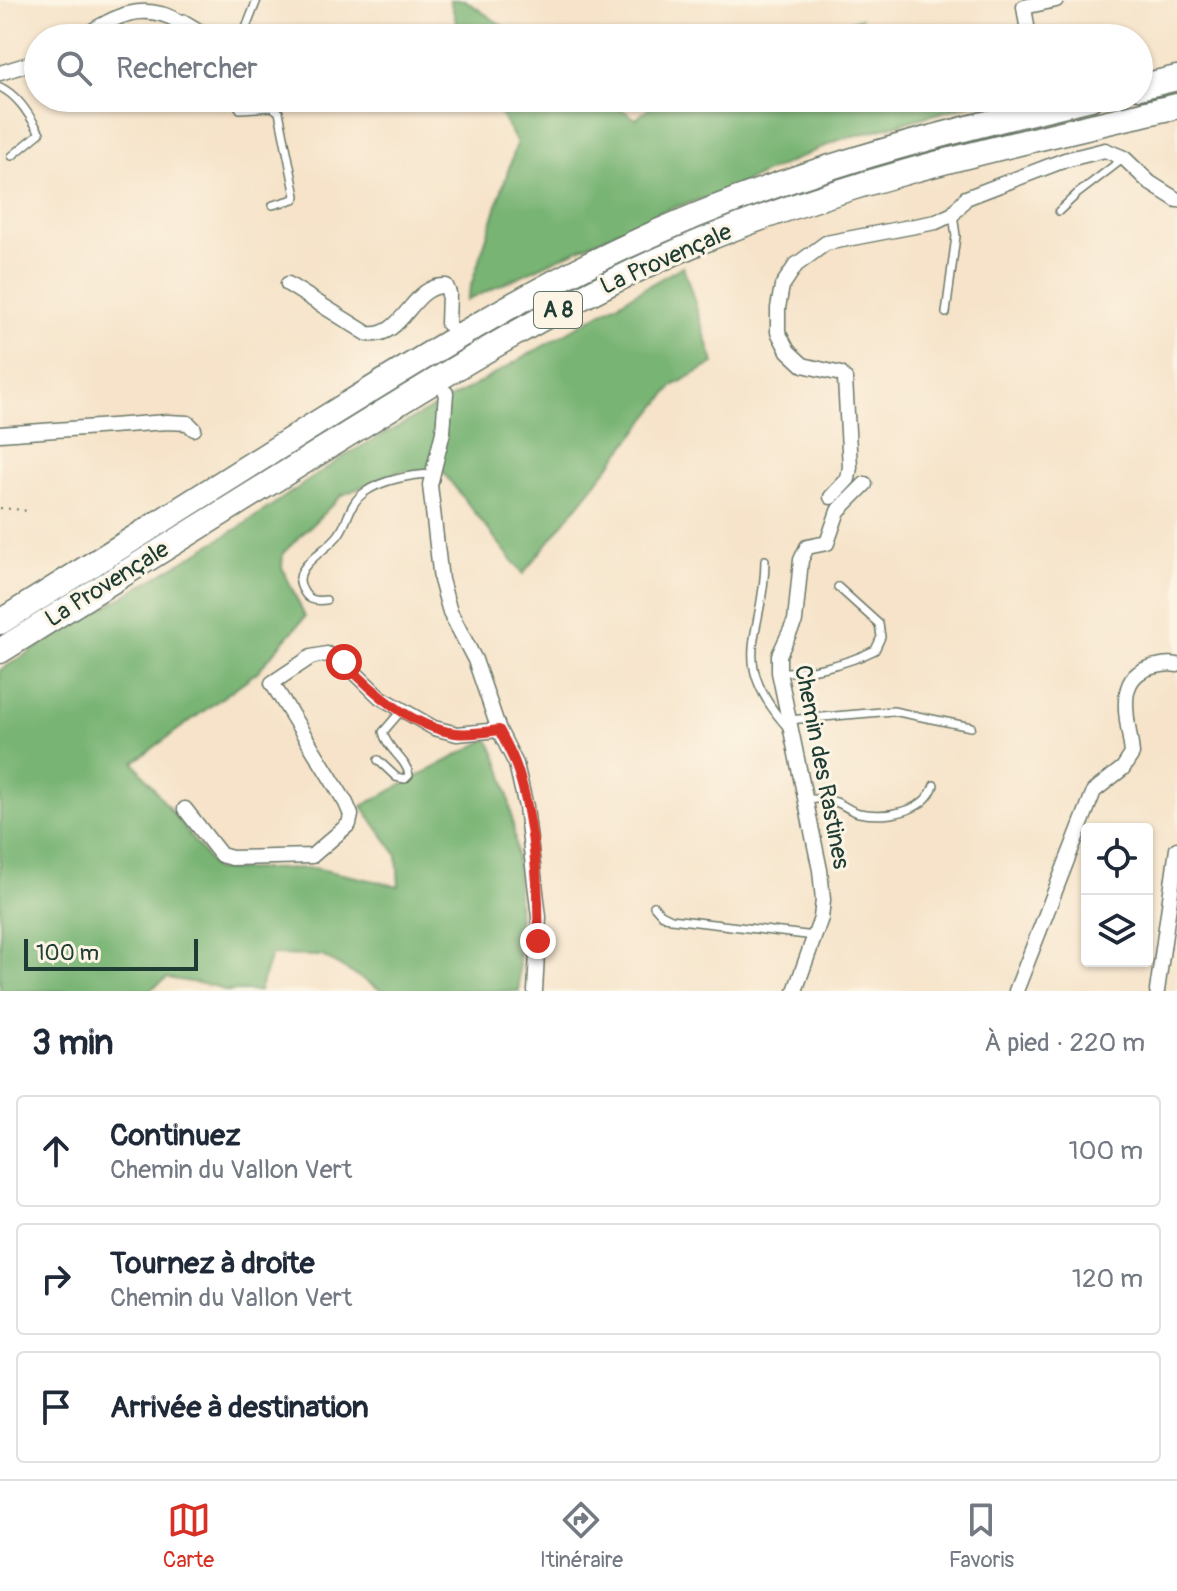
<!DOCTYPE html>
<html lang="fr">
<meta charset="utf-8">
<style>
body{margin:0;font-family:Pangolin,sans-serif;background:#f6f6f7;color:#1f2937}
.controls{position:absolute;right:24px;bottom:24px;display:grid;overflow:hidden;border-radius:8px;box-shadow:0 2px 6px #0004}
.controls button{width:72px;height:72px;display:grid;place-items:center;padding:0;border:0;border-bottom:2px solid #e0e1e3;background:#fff;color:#1f2937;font:40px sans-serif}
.scale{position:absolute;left:24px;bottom:20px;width:174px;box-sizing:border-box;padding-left:8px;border:4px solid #1f3d34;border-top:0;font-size:22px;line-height:28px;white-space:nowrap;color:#1f3d34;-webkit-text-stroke:6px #fcf5e5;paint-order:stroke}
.stop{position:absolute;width:24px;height:24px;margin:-18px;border:6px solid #d93025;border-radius:50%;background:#fff}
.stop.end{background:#d93025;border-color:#fff;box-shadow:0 2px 8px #0008}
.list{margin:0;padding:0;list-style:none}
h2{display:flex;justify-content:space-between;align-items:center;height:104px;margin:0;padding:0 32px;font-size:34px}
h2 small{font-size:26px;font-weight:400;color:#747a83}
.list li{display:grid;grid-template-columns:52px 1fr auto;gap:24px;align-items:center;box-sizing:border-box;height:112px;margin:0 16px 16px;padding:0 16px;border:2px solid #e0e1e3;border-radius:8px}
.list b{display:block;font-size:30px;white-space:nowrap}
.list p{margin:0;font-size:26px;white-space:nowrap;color:#747a83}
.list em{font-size:26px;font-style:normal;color:#747a83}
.icon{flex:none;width:44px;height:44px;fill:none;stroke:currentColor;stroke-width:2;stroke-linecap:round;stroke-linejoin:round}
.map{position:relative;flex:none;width:1177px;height:991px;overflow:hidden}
.search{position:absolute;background:#fff;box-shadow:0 2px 6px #0004;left:24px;right:24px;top:24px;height:88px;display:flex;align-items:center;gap:20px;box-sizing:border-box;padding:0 28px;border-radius:44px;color:#747a83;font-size:30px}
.sheet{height:488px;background:#fff}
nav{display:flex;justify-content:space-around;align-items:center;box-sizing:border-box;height:112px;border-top:2px solid #e0e1e3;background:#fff;font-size:22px;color:#747a83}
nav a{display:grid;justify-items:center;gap:4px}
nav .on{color:#d93025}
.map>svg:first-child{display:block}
.forest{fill:#78b473;stroke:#4c7854;stroke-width:2}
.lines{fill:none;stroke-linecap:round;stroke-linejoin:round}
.service-casing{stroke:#6a7768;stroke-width:10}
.minor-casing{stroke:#6a7768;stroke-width:17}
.motorway-casing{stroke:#6a7768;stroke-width:27}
.path{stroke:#6a7768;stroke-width:2;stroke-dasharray:2 6;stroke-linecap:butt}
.service{stroke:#fff;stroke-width:7}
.minor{stroke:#fff;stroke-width:14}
.motorway{stroke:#fff;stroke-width:24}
.route{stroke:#d93025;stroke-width:10}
.labels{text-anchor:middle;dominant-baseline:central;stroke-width:6;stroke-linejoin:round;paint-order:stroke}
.shield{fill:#fcf5e5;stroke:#617469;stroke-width:2}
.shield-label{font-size:22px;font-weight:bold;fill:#1f3d34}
.street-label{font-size:24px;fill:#1f3d34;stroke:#fcf5e5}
</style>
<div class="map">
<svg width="1177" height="991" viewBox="0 0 1177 991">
<rect width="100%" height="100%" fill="#fcf5e5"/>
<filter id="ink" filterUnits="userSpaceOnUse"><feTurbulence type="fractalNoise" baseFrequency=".0125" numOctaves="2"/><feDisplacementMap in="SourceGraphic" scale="16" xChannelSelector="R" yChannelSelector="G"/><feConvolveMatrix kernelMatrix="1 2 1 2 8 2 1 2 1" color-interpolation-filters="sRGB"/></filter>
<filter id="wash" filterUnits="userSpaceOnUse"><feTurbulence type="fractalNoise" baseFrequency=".006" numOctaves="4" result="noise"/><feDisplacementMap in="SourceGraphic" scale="32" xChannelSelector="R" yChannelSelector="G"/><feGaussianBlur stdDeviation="1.8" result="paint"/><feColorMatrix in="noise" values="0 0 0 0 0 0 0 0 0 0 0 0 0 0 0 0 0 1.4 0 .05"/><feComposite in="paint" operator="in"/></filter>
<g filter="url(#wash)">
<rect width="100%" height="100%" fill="#f6e3c9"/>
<path class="forest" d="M 450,0 L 465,0 L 520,38 L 461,38 Z
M 861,18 L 852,38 L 729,38 L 742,26 L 831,28 Z
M 491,98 L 605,98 L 636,119 L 661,98 L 995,98 L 839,140 L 720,193 L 657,213 L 466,301 L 517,143 Z
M 683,266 L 714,363 L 673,386 L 523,574 L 442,471 L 400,471 L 342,495 L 283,553 L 282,567 L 305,617 L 257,672 L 134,762 L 216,870 L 314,868 L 399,886 L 397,855 L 362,806 L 488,739 C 524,802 518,918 519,991 L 383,991 L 322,956 L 271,955 L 259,991 L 225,991 L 214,986 L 167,978 L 148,991 L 0,991 L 0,670 L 240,527 L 349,453 L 472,387 Z"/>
</g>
<g filter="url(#ink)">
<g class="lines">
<g class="service-casing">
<path id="service" d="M 184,18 L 218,38
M 242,38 L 257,0
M 0,87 C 19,96 29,115 40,133 L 12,156
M 234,98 L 240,109 L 272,107 L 279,112 L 296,196 L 294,199 L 273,205
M 1059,211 L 1077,194 L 1124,158
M 946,313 L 956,236 L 953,214
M 765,560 C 765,636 726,657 787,727
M 326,600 C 317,601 309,601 304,592 C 287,567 327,552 339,534 C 349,520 349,503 365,492 C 382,480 410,475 431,474
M 779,672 C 810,673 847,664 875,650 L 881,637 L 879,624 L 838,587
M 788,720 L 893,711 L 971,727
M 378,760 L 396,777 L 405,779 L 409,775 C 406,758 387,750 383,732 L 402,710
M 805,799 C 816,799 826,798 836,802 C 844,805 850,811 859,813 C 885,818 925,813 934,785
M 654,906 L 661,914 L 671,919 L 815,936"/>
</g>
<g class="minor-casing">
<path id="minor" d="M 80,38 C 115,17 141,0 180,22 C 187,27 194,31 200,38
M 1029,38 L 1024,7 L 1056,0
M 0,73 L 38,61
M 288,284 L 368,334 C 404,339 412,283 446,286 L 449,293 L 448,324
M 446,393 L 443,432 L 430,485 L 441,580 L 450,612 L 475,660 L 499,730 L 516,764 L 526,807 L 539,917 L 535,991
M 0,434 L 167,422 L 188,423 L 194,429
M 831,497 L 848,479 L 850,467 L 845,379 L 841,374 L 803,365 L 788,351 L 778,332 L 778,308 L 782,286 L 796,265 L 826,243 L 936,222 L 953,214 L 966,198 L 1065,160 L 1105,150 L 1124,158 L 1150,183 L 1177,200
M 185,809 L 221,855 L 232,858 L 312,856 L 349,824 L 351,815 L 346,803 L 272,683 L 311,657 L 327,654 L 344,662 L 380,697 L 434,728 L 457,734 L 499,730
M 795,991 L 821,918 L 823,900 L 820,870 L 779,672 L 779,655 L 795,621 L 801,560 L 807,547 L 827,543 L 838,511 L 865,484
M 1016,991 L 1094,791 L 1123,768 L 1132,754 C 1130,726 1111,677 1152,667 C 1161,665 1168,663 1177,665
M 1157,991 L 1177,849"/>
</g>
<g class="motorway-casing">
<path id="motorway" d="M 1139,87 L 1177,78
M 0,622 C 106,556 211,490 317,423 C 417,361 518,297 625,247 C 773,176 932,135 1091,98
M 0,651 C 110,583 219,514 329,446 C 448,372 568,297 697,243 C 852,178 1015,144 1177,106"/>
</g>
<path class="path" d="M 0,508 L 24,510 L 27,513"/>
<use href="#service" class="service"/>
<use href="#minor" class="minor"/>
<use href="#motorway" class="motorway"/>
</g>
</g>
<g class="lines" filter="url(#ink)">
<path class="route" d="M 344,662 C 373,692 412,727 455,733 C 469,735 485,732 499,730 C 505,741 511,752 515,763 C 533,810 540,891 538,941"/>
</g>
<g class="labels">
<rect class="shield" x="534" y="292" width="48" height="36" rx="6"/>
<g class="shield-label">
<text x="558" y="310">A 8</text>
</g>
<g class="street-label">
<text transform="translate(666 259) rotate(-24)">La Provençale</text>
<text transform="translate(107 584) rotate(-32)">La Provençale</text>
<text transform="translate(822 767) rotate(79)">Chemin des Rastines</text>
</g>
</g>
</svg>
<div class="controls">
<button><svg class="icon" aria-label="locate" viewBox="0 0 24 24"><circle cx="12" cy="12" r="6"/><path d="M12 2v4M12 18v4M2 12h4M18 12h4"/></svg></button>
<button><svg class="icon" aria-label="layers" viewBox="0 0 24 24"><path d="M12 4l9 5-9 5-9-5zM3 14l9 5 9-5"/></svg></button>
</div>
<div class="scale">100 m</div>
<div class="stop" style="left:344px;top:662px"></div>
<div class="stop end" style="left:538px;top:941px"></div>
<div class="search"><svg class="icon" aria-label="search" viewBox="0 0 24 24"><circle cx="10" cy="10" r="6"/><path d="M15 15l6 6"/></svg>Rechercher</div>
</div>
<section class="sheet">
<h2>3 min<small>À pied · 220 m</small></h2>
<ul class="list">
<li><svg class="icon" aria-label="ahead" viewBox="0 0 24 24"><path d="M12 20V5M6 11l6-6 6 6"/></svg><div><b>Continuez</b><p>Chemin du Vallon Vert</p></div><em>100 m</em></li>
<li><svg class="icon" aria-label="right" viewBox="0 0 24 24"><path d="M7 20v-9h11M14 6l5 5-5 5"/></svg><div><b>Tournez à droite</b><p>Chemin du Vallon Vert</p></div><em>120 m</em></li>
<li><svg class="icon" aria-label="arrive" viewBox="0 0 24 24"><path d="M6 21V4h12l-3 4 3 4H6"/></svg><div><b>Arrivée à destination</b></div></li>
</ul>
</section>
<nav>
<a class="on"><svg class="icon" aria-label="map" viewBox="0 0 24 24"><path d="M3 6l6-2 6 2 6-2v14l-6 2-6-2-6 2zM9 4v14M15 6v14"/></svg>Carte</a>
<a><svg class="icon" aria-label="directions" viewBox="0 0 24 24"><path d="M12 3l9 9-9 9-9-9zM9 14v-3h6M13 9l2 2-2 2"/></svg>Itinéraire</a>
<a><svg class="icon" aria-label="saved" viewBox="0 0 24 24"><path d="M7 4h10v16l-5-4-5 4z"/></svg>Favoris</a>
</nav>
